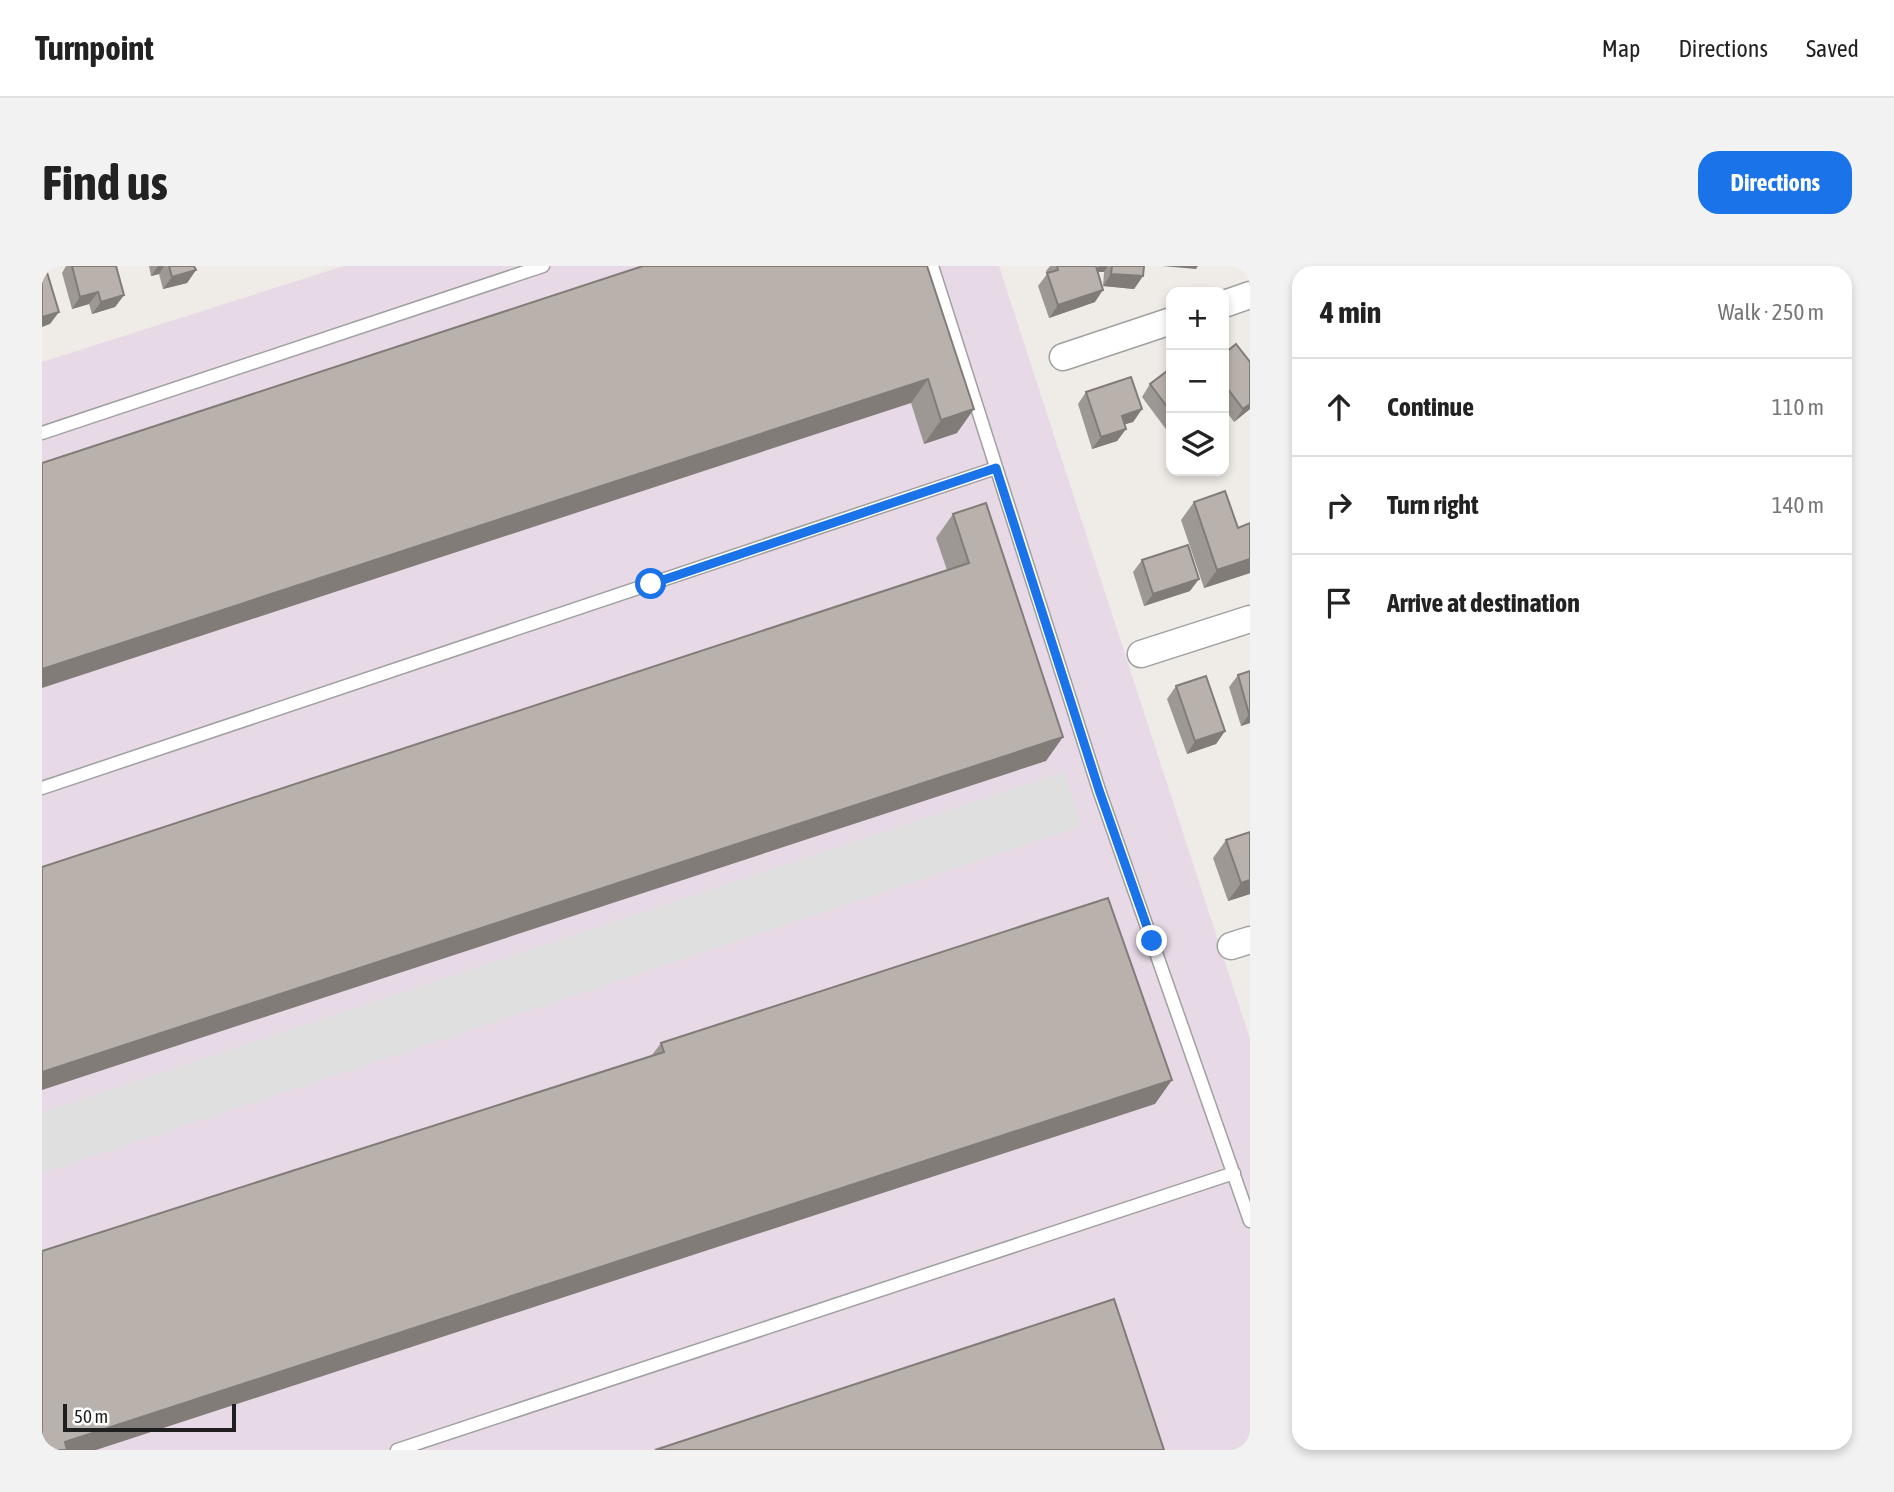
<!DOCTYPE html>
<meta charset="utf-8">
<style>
body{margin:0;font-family:"Asap Condensed",sans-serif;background:#f2f2f2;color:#222}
.controls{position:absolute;right:21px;top:21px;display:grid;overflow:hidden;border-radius:14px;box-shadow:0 4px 10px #0003}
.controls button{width:63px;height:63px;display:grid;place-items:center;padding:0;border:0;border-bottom:2px solid #e0e0e0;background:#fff;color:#222;font:35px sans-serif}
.scale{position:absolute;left:21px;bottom:18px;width:173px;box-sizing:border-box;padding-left:7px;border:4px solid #1f1f1f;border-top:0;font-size:19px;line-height:24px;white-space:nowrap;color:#1f1f1f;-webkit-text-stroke:5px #fff;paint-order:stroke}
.stop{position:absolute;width:21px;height:21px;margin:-16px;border:5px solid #1a73e8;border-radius:50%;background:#fff}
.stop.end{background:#1a73e8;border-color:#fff;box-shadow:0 2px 7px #0008}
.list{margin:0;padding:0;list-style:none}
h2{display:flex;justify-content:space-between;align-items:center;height:91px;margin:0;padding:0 28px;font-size:30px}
h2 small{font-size:23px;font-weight:400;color:#767676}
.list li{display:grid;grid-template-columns:46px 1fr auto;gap:21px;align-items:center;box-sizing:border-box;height:98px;padding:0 28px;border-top:2px solid #e0e0e0}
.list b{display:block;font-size:26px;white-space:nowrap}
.list em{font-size:23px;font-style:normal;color:#767676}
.icon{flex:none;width:38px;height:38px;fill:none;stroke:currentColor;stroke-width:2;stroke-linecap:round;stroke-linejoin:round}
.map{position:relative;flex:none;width:1208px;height:1184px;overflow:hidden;border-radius:21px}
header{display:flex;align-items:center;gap:42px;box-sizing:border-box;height:98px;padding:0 35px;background:#fff;border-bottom:2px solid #e0e0e0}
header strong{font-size:33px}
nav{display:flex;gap:38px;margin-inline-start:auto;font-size:24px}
.intro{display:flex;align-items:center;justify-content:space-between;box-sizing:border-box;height:168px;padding:0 42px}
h1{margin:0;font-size:49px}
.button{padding:18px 32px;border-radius:21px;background:#1a73e8;color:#fff;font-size:24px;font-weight:700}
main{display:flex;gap:42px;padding:0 42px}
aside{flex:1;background:#fff;border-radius:21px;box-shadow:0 4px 10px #0003}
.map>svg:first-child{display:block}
.industrial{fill:#e7d9e5}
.parking{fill:#dfdfdf}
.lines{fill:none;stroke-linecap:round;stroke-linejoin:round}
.lane-casing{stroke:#a0a0a0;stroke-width:15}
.street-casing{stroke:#a0a0a0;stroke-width:29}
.lane{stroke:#fff;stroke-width:12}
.street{stroke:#fff;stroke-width:26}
.wall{fill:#9e9894}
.shaded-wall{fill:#817c78}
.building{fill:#b8b1ac;stroke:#817c78;stroke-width:2}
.route{stroke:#1a73e8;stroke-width:9}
</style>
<header>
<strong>Turnpoint</strong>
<nav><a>Map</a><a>Directions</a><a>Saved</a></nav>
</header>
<div class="intro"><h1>Find us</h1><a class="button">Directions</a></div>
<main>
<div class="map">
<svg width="1208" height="1184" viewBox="0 0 1208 1184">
<rect width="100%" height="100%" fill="#efece7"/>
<path class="industrial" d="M 302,0 L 957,0 L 1208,773 L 1208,1184 L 0,1184 L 0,96 Z"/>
<path class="parking" d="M 1023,505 L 1040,560 L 0,907 L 0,846 Z"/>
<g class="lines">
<g class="lane-casing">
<path id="lane" d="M 890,0 L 1057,524 L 1208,955
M 0,167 L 501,0
M 0,522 L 954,202
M 355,1184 L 1192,907"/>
</g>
<g class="street-casing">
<path id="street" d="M 1182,38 L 1208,29
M 1021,91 L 1129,55
M 1099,388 L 1208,353
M 1189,680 L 1208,674"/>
</g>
<use href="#lane" class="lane"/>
<use href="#street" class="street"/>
</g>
<path class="wall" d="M 24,0 L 74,0 L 82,29 L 73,41 L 50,48 L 47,38 L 30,43 L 20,7 Z
M 107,0 L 152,0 L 154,4 L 145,17 L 121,23 L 117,8 L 109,10 Z
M 885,0 L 915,167 L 882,178 L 869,137 Z
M 1008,0 L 1102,0 L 1101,10 L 1092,23 L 1061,20 L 1062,6 L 1055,6 L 1053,36 L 1007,52 L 996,20 L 1005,8 L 1004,5 Z
M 1182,88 L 1208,96 L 1208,143 L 1192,156 L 1182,142 Z
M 1129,102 L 1129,170 L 1100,131 L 1108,118 Z
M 1044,126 L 1100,143 L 1091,156 L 1082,158 L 1084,163 L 1075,175 L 1050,183 L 1036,138 Z
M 1152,236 L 1196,262 L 1208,257 L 1208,307 L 1162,322 L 1139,254 Z
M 911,248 L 1004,495 L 905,304 L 894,272 Z
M 1100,294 L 1148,325 L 1102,340 L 1091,306 Z
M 1208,405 L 1208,457 L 1199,460 L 1187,421 L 1196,409 Z
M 1134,420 L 1183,465 L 1174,478 L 1145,488 L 1125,433 Z
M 1208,566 L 1208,628 L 1186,635 L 1171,592 L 1184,574 Z
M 619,777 L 1113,838 L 610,789 Z"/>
<path class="shaded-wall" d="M 116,0 L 122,0 L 117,8 L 109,10 Z
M 1057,0 L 1066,0 L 1062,6 L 1053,6 Z
M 1120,0 L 1156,0 L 1154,3 Z
M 154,4 L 145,17 L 121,23 L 130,11 Z
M 1069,8 L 1101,10 L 1092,23 L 1061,20 Z
M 1061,24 L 1053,36 L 1007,52 L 1016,39 Z
M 56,26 L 47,38 L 30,43 L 38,31 Z
M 82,29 L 73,41 L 50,48 L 59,36 Z
M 17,46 L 8,58 L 0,61 L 0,51 Z
M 886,113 L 869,137 L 0,422 L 0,403 Z
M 1208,138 L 1208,143 L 1192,156 L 1201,143 Z
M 932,143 L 915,167 L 882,178 L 899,154 Z
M 1100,143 L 1091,156 L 1071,162 L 1080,150 Z
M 1084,163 L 1075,175 L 1050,183 L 1059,171 Z
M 1208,293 L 1208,307 L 1162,322 L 1175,304 Z
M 1157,313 L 1148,325 L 1102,340 L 1111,328 Z
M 1208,448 L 1208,457 L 1199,460 L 1207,448 Z
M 1183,465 L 1174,478 L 1145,488 L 1153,475 Z
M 1021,471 L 1004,495 L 0,824 L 0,806 Z
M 1208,614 L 1208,628 L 1186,635 L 1199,617 Z
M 1130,814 L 1113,838 L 54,1184 L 17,1184 L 23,1176 Z"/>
<path class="building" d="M 30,0 L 74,0 L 82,29 L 59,36 L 56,26 L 38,31 Z
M 127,0 L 152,0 L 154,4 L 130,11 Z
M 601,0 L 885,0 L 932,143 L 899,154 L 886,113 L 0,403 L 0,197 Z
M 1015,0 L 1054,0 L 1061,24 L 1016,39 L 1005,7 L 1016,4 Z
M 1070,0 L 1102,0 L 1101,10 L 1069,8 Z
M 4,3 L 17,46 L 0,51 L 0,4 Z
M 1194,78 L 1208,96 L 1208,138 L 1201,143 L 1182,118 L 1182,88 Z
M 1129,102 L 1129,146 L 1108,118 Z
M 1089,111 L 1100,143 L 1080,150 L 1084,163 L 1059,171 L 1044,126 Z
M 1183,225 L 1196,262 L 1208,257 L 1208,293 L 1175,304 L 1152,236 Z
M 944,237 L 1021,471 L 0,806 L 0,601 L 927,297 L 911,248 Z
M 1146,279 L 1157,313 L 1111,328 L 1100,294 Z
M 1208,405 L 1208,448 L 1207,448 L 1196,409 Z
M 1164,410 L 1183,465 L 1153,475 L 1134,420 Z
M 1208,566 L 1208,614 L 1199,617 L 1184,574 Z
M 1066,632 L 1130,814 L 23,1176 L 25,1184 L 0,1184 L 0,985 L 622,786 L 619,777 Z
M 1072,1033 L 1122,1184 L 613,1184 Z"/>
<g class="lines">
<path class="route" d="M 609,318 L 954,202 L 1057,524 L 1110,675"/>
</g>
</svg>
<div class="controls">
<button>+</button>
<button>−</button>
<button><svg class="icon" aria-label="layers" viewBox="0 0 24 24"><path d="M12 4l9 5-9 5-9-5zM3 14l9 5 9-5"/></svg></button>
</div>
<div class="scale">50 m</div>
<div class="stop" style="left:609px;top:318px"></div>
<div class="stop end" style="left:1110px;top:675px"></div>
</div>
<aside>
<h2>4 min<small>Walk · 250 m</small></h2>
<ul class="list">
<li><svg class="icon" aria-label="ahead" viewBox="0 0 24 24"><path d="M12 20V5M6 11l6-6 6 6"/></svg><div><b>Continue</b></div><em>110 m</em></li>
<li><svg class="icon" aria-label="right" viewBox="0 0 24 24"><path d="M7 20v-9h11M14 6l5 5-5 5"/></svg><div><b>Turn right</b></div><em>140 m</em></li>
<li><svg class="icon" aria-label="arrive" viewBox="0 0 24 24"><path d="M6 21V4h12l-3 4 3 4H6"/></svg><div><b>Arrive at destination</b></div></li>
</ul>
</aside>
</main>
